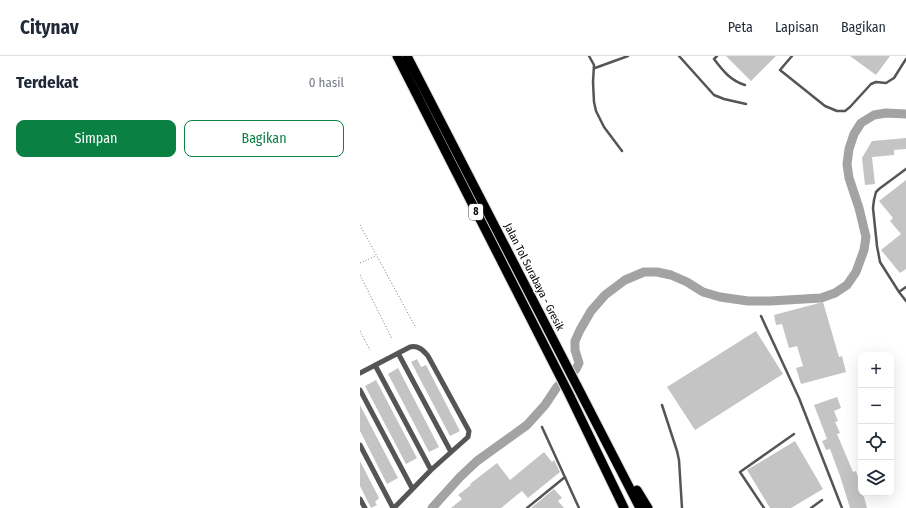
<!DOCTYPE html>
<html lang="id">
<meta charset="utf-8">
<style>
body{margin:0;font-family:"Fira Sans Condensed",sans-serif;background:#f6f6f7;color:#1f2937}
.controls{position:absolute;right:12px;bottom:12px;display:grid;overflow:hidden;border-radius:8px;box-shadow:0 4px 16px #0002}
.controls button{width:36px;height:36px;display:grid;place-items:center;padding:0;border:0;border-bottom:1px solid #e0e1e3;background:#fff;color:#1f2937;font:20px sans-serif}
.list{margin:0;padding:0;list-style:none}
h2{display:flex;justify-content:space-between;align-items:center;height:52px;margin:0;padding:0 16px;font-size:17px}
h2 small{font-size:13px;font-weight:400;color:#747a83}
.actions{display:flex;gap:8px;padding:12px 16px}
.actions a{flex:1;padding:9px 0;border:1px solid #0b8043;border-radius:8px;text-align:center;font-size:14px;color:#0b8043}
.actions .main{background:#0b8043;color:#fff}
.icon{flex:none;width:22px;height:22px;fill:none;stroke:currentColor;stroke-width:2;stroke-linecap:round;stroke-linejoin:round}
.map{position:relative;flex:none;width:546px;height:452px;overflow:hidden}
header{display:flex;align-items:center;gap:24px;box-sizing:border-box;height:56px;padding:0 20px;background:#fff;border-bottom:1px solid #e0e1e3}
header strong{font-size:19px}
nav{display:flex;gap:22px;margin-inline-start:auto;font-size:14px}
main{display:flex}
aside{flex:1;background:#fff}
.map>svg:first-child{display:block}
.lines{fill:none;stroke-linecap:round;stroke-linejoin:round}
.river{stroke:#a3a3a3;stroke-width:9}
.building{fill:#c4c4c4}
.motorway-casing{stroke:#dbdbdb;stroke-width:11}
.path{stroke:#777;stroke-width:1;stroke-dasharray:1 2;stroke-linecap:butt}
.service{stroke:#555;stroke-width:2.5}
.minor{stroke:#555;stroke-width:5}
.motorway{stroke:#000;stroke-width:9}
.labels{text-anchor:middle;dominant-baseline:central;stroke-width:3;stroke-linejoin:round;paint-order:stroke}
.shield{fill:#fff;stroke:#4c4c4c;stroke-width:1}
.shield-label{font-size:10px;font-weight:bold;fill:#000}
.street-label{font-size:11px;fill:#000;stroke:#fff}
</style>
<header>
<strong>Citynav</strong>
<nav><a>Peta</a><a>Lapisan</a><a>Bagikan</a></nav>
</header>
<main>
<aside>
<h2>Terdekat<small>0 hasil</small></h2>
<ul class="list">
</ul>
<div class="actions"><a class="main">Simpan</a><a>Bagikan</a></div>
</aside>
<div class="map">
<svg width="546" height="452" viewBox="0 0 546 452">
<rect width="100%" height="100%" fill="#fff"/>
<g class="lines">
<path class="river" d="M 72,452 L 100,421 L 117,405 L 167,369 L 185,349 L 197,331 L 216,313 L 219,307 L 215,294 L 215,285 L 220,274 L 231,255 L 245,239 L 265,224 L 284,216 L 297,216 L 311,219 L 327,226 L 343,236 L 360,241 L 388,245 L 410,245 L 461,242 L 475,237 L 487,229 L 496,216 L 504,194 L 506,181 L 499,152 L 489,122 L 487,108 L 489,93 L 494,78 L 501,67 L 514,59 L 526,57 L 546,58"/>
</g>
<path class="building" d="M 366,0 L 416,0 L 391,25 Z
M 490,0 L 530,0 L 516,19 Z
M 546,82 L 546,93 L 534,94 L 534,99 L 512,101 L 515,128 L 505,129 L 502,102 L 512,85 Z
M 546,124 L 546,213 L 540,217 L 521,194 L 541,178 L 530,165 L 533,162 L 519,145 Z
M 463,246 L 479,301 L 482,300 L 486,316 L 441,328 L 436,312 L 443,310 L 437,290 L 429,292 L 422,268 L 416,269 L 414,259 Z
M 396,275 L 423,318 L 335,374 L 307,331 Z
M 57,303 L 61,311 L 66,309 L 100,375 L 90,380 L 51,306 Z
M 38,312 L 79,391 L 69,396 L 28,318 Z
M 16,324 L 57,402 L 46,408 L 5,330 Z
M 477,341 L 481,352 L 474,355 L 478,365 L 475,366 L 480,377 L 477,378 L 493,416 L 496,415 L 501,431 L 501,437 L 503,437 L 507,452 L 490,452 L 480,420 L 470,393 L 466,394 L 462,385 L 467,383 L 454,349 Z
M 0,349 L 38,422 L 27,428 L 0,375 Z
M 435,385 L 463,433 L 431,452 L 410,452 L 387,414 Z
M 184,396 L 192,406 L 194,404 L 200,416 L 168,442 L 162,435 L 141,452 L 91,452 L 102,443 L 98,439 L 111,429 L 110,428 L 137,407 L 150,424 Z
M 0,405 L 19,442 L 15,446 L 17,449 L 11,452 L 0,430 Z
M 194,433 L 202,442 L 198,445 L 204,452 L 171,452 Z"/>
<g class="lines">
<g class="motorway-casing">
<path id="motorway" d="M 37,0 L 209,338 L 264,452
M 47,0 L 280,452
M 277,434 L 288,452"/>
</g>
<path class="path" d="M 0,169 L 56,272
M 0,207 L 16,200
M 0,219 L 32,283
M 0,275 L 10,294"/>
<path class="service" d="M 229,0 L 234,9 L 233,26 L 234,46 L 236,55 L 244,71 L 262,95
M 319,0 L 354,39 L 364,43 L 386,48
M 357,0 L 354,3 C 363,15 371,25 385,29
M 432,0 L 420,14 L 465,50 L 477,55 L 485,55 L 490,51 L 511,28 L 516,26 L 526,27 L 534,22 L 546,3
M 235,12 L 268,0
M 546,113 L 519,133 L 516,136 L 514,144 L 513,152 L 517,190 L 520,206 L 539,236 L 546,245
M 539,236 L 546,231
M 401,260 L 439,342 L 482,452
M 302,349 L 317,395 L 319,404 L 322,452
M 182,371 L 219,452
M 167,452 L 205,421
M 404,452 L 380,416 L 434,378
M 451,452 L 462,444"/>
<path class="minor" d="M 38,297 L 91,396
M 15,309 L 71,414
M 0,317 L 50,291 C 58,289 63,294 68,300 L 109,375 L 108,381 L 71,414 L 34,452
M 0,334 L 52,432
M 0,389 L 33,452
M 0,443 L 5,452"/>
<use href="#motorway" class="motorway"/>
</g>
<g class="labels">
<rect class="shield" x="109" y="148" width="14" height="16" rx="3"/>
<g class="shield-label">
<text x="116" y="156">8</text>
</g>
<g class="street-label">
<text transform="translate(174 221) rotate(63)">Jalan Tol Surabaya - Gresik</text>
</g>
</g>
</svg>
<div class="controls">
<button>+</button>
<button>−</button>
<button><svg class="icon" aria-label="locate" viewBox="0 0 24 24"><circle cx="12" cy="12" r="6"/><path d="M12 2v4M12 18v4M2 12h4M18 12h4"/></svg></button>
<button><svg class="icon" aria-label="layers" viewBox="0 0 24 24"><path d="M12 4l9 5-9 5-9-5zM3 14l9 5 9-5"/></svg></button>
</div>
</div>
</main>
